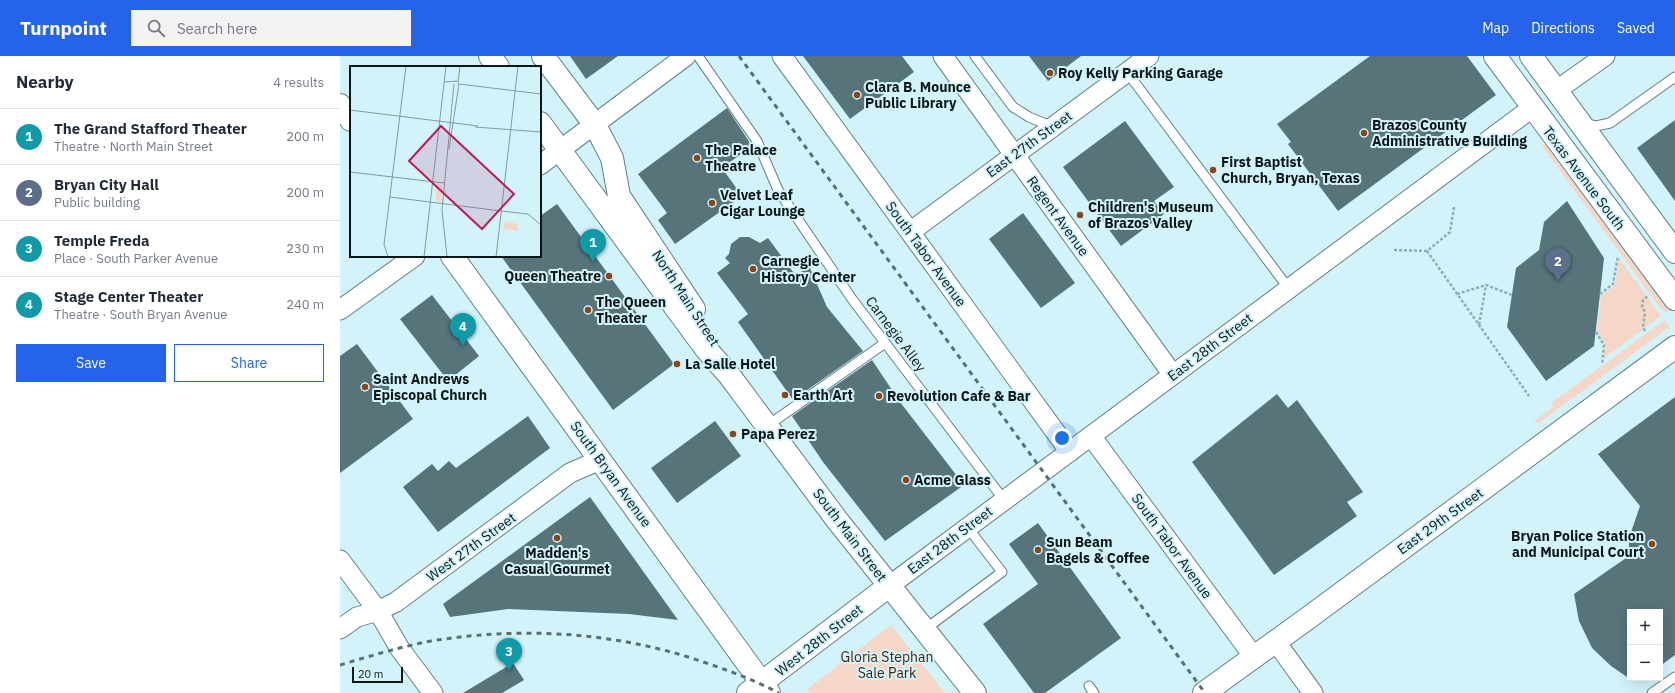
<!DOCTYPE html>
<meta charset="utf-8">
<style>
body{margin:0;font-family:"IBM Plex Sans",sans-serif;background:#f2f2f3;color:#1f2937}
.controls{position:absolute;right:12px;bottom:12px;display:grid;overflow:hidden;border-radius:0px;box-shadow:0 4px 16px #0002}
.controls button{width:36px;height:36px;display:grid;place-items:center;padding:0;border:0;border-bottom:1px solid #e0e1e3;background:#fff;color:#1f2937;font:20px sans-serif}
.scale{position:absolute;left:12px;bottom:10px;width:51px;box-sizing:border-box;padding-left:4px;border:2px solid #0b1719;border-top:0;font-size:11px;line-height:14px;white-space:nowrap;color:#0b1719;-webkit-text-stroke:3px #d2f3fa;paint-order:stroke}
.you{position:absolute;left:722px;top:382px;width:14px;height:14px;margin:-10px;border:3px solid #fff;border-radius:50%;background:#1a73e8;box-shadow:0 0 0 6px #1a73e833}
.badge{display:grid;place-items:center;width:26px;height:26px;border-radius:50%;background:#2563eb;color:#fff;font-size:13px;font-weight:700}
.pin{position:absolute;translate:-50% -33px;filter:drop-shadow(0 1px 2px #0008)}
.pin::after{content:'';position:absolute;top:21px;width:14px;height:12px;background:inherit;clip-path:polygon(0 0,100% 0,50% 100%)}
.list{margin:0;padding:0;list-style:none}
h2{display:flex;justify-content:space-between;align-items:center;height:52px;margin:0;padding:0 16px;font-size:17px}
h2 small{font-size:13px;font-weight:400;color:#747a83}
.list li{display:grid;grid-template-columns:26px 1fr auto;gap:12px;align-items:center;box-sizing:border-box;height:56px;padding:0 16px;border-top:1px solid #e0e1e3}
.list b{display:block;font-size:15px;white-space:nowrap}
.list p{margin:0;font-size:13px;white-space:nowrap;color:#747a83}
.list em{font-size:13px;font-style:normal;color:#747a83}
.actions{display:flex;gap:8px;padding:12px 16px}
.actions a{flex:1;padding:9px 0;border:1px solid #2563eb;border-radius:0px;text-align:center;font-size:14px;color:#2563eb}
.actions .main{background:#2563eb;color:#fff}
.icon{flex:none;width:22px;height:22px;fill:none;stroke:currentColor;stroke-width:2;stroke-linecap:round;stroke-linejoin:round}
.map{position:relative;flex:none;width:1335px;height:637px;overflow:hidden}
header{display:flex;align-items:center;gap:24px;box-sizing:border-box;height:56px;padding:0 20px;background:#2563eb;color:#fff}
header strong{font-size:19px}
nav{display:flex;gap:22px;margin-inline-start:auto;font-size:14px}
.search{width:280px;height:36px;background:#f2f2f3;display:flex;align-items:center;gap:10px;box-sizing:border-box;padding:0 14px;border-radius:0px;color:#747a83;font-size:15px}
main{display:flex}
aside{flex:1;background:#fff}
.map>svg:first-child{display:block}
.green{fill:#f5d7c8}
.building{fill:#56747a}
.lines{fill:none;stroke-linecap:round;stroke-linejoin:round}
.lane-casing{stroke:#628086;stroke-width:11}
.street-casing{stroke:#628086;stroke-width:21}
.secondary-casing{stroke:#628086;stroke-width:24}
.primary-casing{stroke:#628086;stroke-width:24}
.path{stroke:#93adb3;stroke-width:2.5;stroke-dasharray:3 2;stroke-linecap:butt}
.lane{stroke:#fff;stroke-width:9}
.street{stroke:#fff;stroke-width:19}
.secondary{stroke:#fff;stroke-width:22}
.primary{stroke:#fff;stroke-width:22}
.rail{stroke:#5b6f73;stroke-width:3;stroke-dasharray:5 5;stroke-linecap:butt}
.poi-dot{fill:#8a451c;stroke:#d2f3fa;stroke-width:1.5}
.labels{text-anchor:middle;dominant-baseline:central;stroke-width:4;stroke-linejoin:round;paint-order:stroke}
.poi-label{font-size:14px;font-weight:bold;fill:#0b1719;stroke:#d2f3fa;text-anchor:start}
.street-label{font-size:14px;fill:#0b1719;stroke:#d2f3fa}
.park-label{font-size:14px;fill:#4a1c00;stroke:#d2f3fa}
.inset-road{fill:none;stroke:#829ba0;stroke-width:1}
.view{fill:#c2185b;fill-opacity:0.15;stroke:#c2185b;stroke-width:2}
.inset-edge{fill:none;stroke:#0b1719;stroke-width:2}
</style>
<header>
<strong>Turnpoint</strong>
<div class="search"><svg class="icon" aria-label="search" viewBox="0 0 24 24"><circle cx="10" cy="10" r="6"/><path d="M15 15l6 6"/></svg>Search here</div>
<nav><a>Map</a><a>Directions</a><a>Saved</a></nav>
</header>
<main>
<aside>
<h2>Nearby<small>4 results</small></h2>
<ul class="list">
<li><span class="badge" style="background:#0f9aa8">1</span><div><b>The Grand Stafford Theater</b><p>Theatre · North Main Street</p></div><em>200 m</em></li>
<li><span class="badge" style="background:#5c6f8a">2</span><div><b>Bryan City Hall</b><p>Public building</p></div><em>200 m</em></li>
<li><span class="badge" style="background:#0f9aa8">3</span><div><b>Temple Freda</b><p>Place · South Parker Avenue</p></div><em>230 m</em></li>
<li><span class="badge" style="background:#0f9aa8">4</span><div><b>Stage Center Theater</b><p>Theatre · South Bryan Avenue</p></div><em>240 m</em></li>
</ul>
<div class="actions"><a class="main">Save</a><a>Share</a></div>
</aside>
<div class="map">
<svg width="1335" height="637" viewBox="0 0 1335 637">
<rect width="100%" height="100%" fill="#d2f3fa"/>
<path class="green" d="M 1205,87 L 1214,96 L 1329,255 L 1326,257 L 1320,252 L 1202,90 Z
M 1279,202 L 1321,260 L 1264,302 L 1265,287 L 1257,274 L 1261,240 L 1275,229 Z
M 1325,264 L 1329,270 L 1328,272 L 1199,367 L 1193,366 L 1213,351 L 1211,347 Z
M 551,569 L 605,637 L 471,637 L 466,634 Z"/>
<path class="building" d="M 230,0 L 278,0 L 246,23 Z
M 463,0 L 562,0 L 574,16 L 510,63 Z
M 689,0 L 741,0 L 708,25 Z
M 1030,0 L 1127,0 L 1156,39 L 998,155 L 948,88 L 951,86 L 937,68 Z
M 387,52 L 412,90 L 382,112 L 402,140 L 335,188 L 318,164 L 327,157 L 298,118 Z
M 1335,64 L 1335,145 L 1297,92 Z
M 785,65 L 834,131 L 814,145 L 824,158 L 781,190 L 723,111 Z
M 1227,145 L 1264,202 L 1260,238 L 1254,290 L 1206,325 L 1167,271 L 1176,212 L 1199,194 L 1204,166 Z
M 217,148 L 334,308 L 273,354 L 161,200 L 200,200 L 200,160 Z
M 683,157 L 735,227 L 701,252 L 649,183 Z
M 400,181 L 409,181 L 420,187 L 428,182 L 456,220 L 469,210 L 487,251 L 523,295 L 453,344 L 398,266 L 408,258 L 377,217 L 390,207 L 385,202 L 389,198 L 391,188 Z
M 92,239 L 139,300 L 108,325 L 60,263 Z
M 17,288 L 73,363 L 0,417 L 0,300 Z
M 532,304 L 560,346 L 624,429 L 545,485 L 483,406 L 452,360 Z
M 937,338 L 948,352 L 957,344 L 1023,436 L 1007,446 L 1017,460 L 934,519 L 852,406 Z
M 1335,341 L 1335,599 L 1320,610 L 1320,556 L 1290,556 L 1290,623 L 1271,610 L 1252,592 L 1239,565 L 1234,538 L 1289,500 L 1289,482 L 1300,450 L 1258,398 Z
M 188,360 L 210,392 L 98,476 L 63,431 L 92,408 L 98,415 L 109,405 L 116,412 Z
M 375,365 L 401,400 L 337,447 L 311,412 Z
M 250,441 L 338,564 L 289,558 L 168,553 L 110,561 L 103,548 Z
M 698,467 L 781,582 L 705,637 L 694,637 L 643,568 L 698,528 L 669,488 Z
M 173,607 L 184,624 L 162,637 L 123,637 Z"/>
<g class="lines">
<g class="lane-casing">
<path id="lane" d="M 358,0 L 417,85 L 438,134 L 512,243 L 664,444
M 635,0 L 673,51 L 689,61 L 713,71
M 787,16 L 949,233
M 1245,67 L 1256,70 L 1270,67 L 1335,21
M 427,370 L 545,287
M 584,574 L 662,516 L 628,472
M 749,630 L 754,637
M 1312,637 L 1335,621"/>
</g>
<g class="street-casing">
<path id="street" d="M 442,0 L 730,396
M 603,0 L 833,319
M 1217,34 L 1265,0
M 200,109 L 346,0
M 570,176 L 809,0
M 0,254 L 75,200
M 751,380 L 914,601
M 0,504 L 38,555 L 60,593 L 93,637
M 549,530 L 1192,52
M 0,573 L 17,561 L 38,555 L 56,546 L 230,417 L 260,404
M 936,586 L 973,637"/>
</g>
<g class="secondary-casing">
<path id="secondary" d="M 150,0 L 158,11
M 203,0 L 255,69 L 272,102 L 279,140 L 354,253
M 0,49 L 11,64
M 200,67 L 366,293 L 389,319 L 497,464 L 635,637
M 112,200 L 429,637
M 408,637 L 549,530
M 864,637 L 964,565 L 1335,291"/>
</g>
<g class="primary-casing">
<path id="primary" d="M 1155,0 L 1335,243
M 1191,0 L 1335,196"/>
</g>
<path class="path" d="M 1114,151 L 1110,176 L 1087,195 L 1189,340
M 1054,194 L 1087,195
M 1117,238 L 1146,229 L 1172,239
M 1260,238 L 1273,228 L 1278,200
M 1139,269 L 1146,229
M 1305,275 L 1303,271 L 1305,256 L 1302,250 L 1303,244 L 1309,239
M 1256,276 L 1264,289 L 1262,308"/>
<use href="#lane" class="lane"/>
<use href="#street" class="street"/>
<use href="#secondary" class="secondary"/>
<use href="#primary" class="primary"/>
<path class="rail" d="M 399,0 L 865,637
M 0,609 C 30,600 60,591 91,585 C 184,570 280,576 369,608 C 393,616 416,625 439,637"/>
</g>
<g class="poi-dot">
<circle cx="710" cy="17" r="4"/>
<circle cx="517" cy="39" r="4"/>
<circle cx="1024" cy="77" r="4"/>
<circle cx="357" cy="102" r="4"/>
<circle cx="873" cy="114" r="4"/>
<circle cx="372" cy="147" r="4"/>
<circle cx="740" cy="159" r="4"/>
<circle cx="413" cy="213" r="4"/>
<circle cx="269" cy="220" r="4"/>
<circle cx="248" cy="254" r="4"/>
<circle cx="337" cy="308" r="4"/>
<circle cx="25" cy="331" r="4"/>
<circle cx="445" cy="339" r="4"/>
<circle cx="539" cy="340" r="4"/>
<circle cx="393" cy="378" r="4"/>
<circle cx="566" cy="424" r="4"/>
<circle cx="217" cy="482" r="4"/>
<circle cx="1312" cy="488" r="4"/>
<circle cx="698" cy="494" r="4"/>
</g>
<g class="labels">
<g class="poi-label">
<text x="718" y="17">Roy Kelly Parking Garage</text>
<text x="525" y="31">Clara B. Mounce<tspan x="525" dy="16">Public Library</tspan></text>
<text x="1032" y="69">Brazos County<tspan x="1032" dy="16">Administrative Building</tspan></text>
<text x="365" y="94">The Palace<tspan x="365" dy="16">Theatre</tspan></text>
<text x="881" y="106">First Baptist<tspan x="881" dy="16">Church, Bryan, Texas</tspan></text>
<text x="380" y="139">Velvet Leaf<tspan x="380" dy="16">Cigar Lounge</tspan></text>
<text x="748" y="151">Children's Museum<tspan x="748" dy="16">of Brazos Valley</tspan></text>
<text x="421" y="205">Carnegie<tspan x="421" dy="16">History Center</tspan></text>
<text x="261" y="220" text-anchor="end">Queen Theatre</text>
<text x="256" y="246">The Queen<tspan x="256" dy="16">Theater</tspan></text>
<text x="345" y="308">La Salle Hotel</text>
<text x="33" y="323">Saint Andrews<tspan x="33" dy="16">Episcopal Church</tspan></text>
<text x="453" y="339">Earth Art</text>
<text x="547" y="340">Revolution Cafe &amp; Bar</text>
<text x="401" y="378">Papa Perez</text>
<text x="574" y="424">Acme Glass</text>
<text x="1304" y="480" text-anchor="end">Bryan Police Station<tspan x="1304" dy="16">and Municipal Court</tspan></text>
<text x="706" y="486">Sun Beam<tspan x="706" dy="16">Bagels &amp; Coffee</tspan></text>
<text x="217" y="497" text-anchor="middle">Madden's<tspan x="217" dy="16">Casual Gourmet</tspan></text>
</g>
<g class="street-label">
<text transform="translate(689 88) rotate(-36)">East 27th Street</text>
<text transform="translate(1244 122) rotate(53)">Texas Avenue South</text>
<text transform="translate(718 160) rotate(54)">Regent Avenue</text>
<text transform="translate(586 198) rotate(54)">South Tabor Avenue</text>
<text transform="translate(346 242) rotate(57)">North Main Street</text>
<text transform="translate(556 278) rotate(53)">Carnegie Alley</text>
<text transform="translate(870 291) rotate(-37)">East 28th Street</text>
<text transform="translate(271 418) rotate(54)">South Bryan Avenue</text>
<text transform="translate(1100 465) rotate(-36)">East 29th Street</text>
<text transform="translate(510 479) rotate(53)">South Main Street</text>
<text transform="translate(610 484) rotate(-37)">East 28th Street</text>
<text transform="translate(832 490) rotate(54)">South Tabor Avenue</text>
<text transform="translate(131 491) rotate(-36)">West 27th Street</text>
<text transform="translate(479 584) rotate(-38)">West 28th Street</text>
</g>
<g class="park-label">
<text x="547" y="601">Gloria Stephan<tspan x="547" dy="16">Sale Park</tspan></text>
</g>
</g>
<g transform="translate(10 10)">
<rect width="191" height="191" fill="#d2f3fa"/>
<path d="M 84,119 L 92,120 L 91,136 L 87,136 ZM 154,155 L 168,158 L 167,165 L 153,163 Z" fill="#f5d7c8"/>
<path class="inset-road" d="M 94,16 L 107,15 L 109,18 L 191,28M 108,16 L 110,0M 0,44 L 128,60M 125,61 L 191,66M 99,83 L 109,18M 0,106 L 94,117M 40,131 L 151,145M 151,145 L 178,148 L 191,159M 38,191 L 34,178 L 56,0M 74,191 L 96,0M 97,191 L 92,144 L 104,18M 146,191 L 168,0"/>
<path class="view" d="M 91,60 L 164,128 L 132,163 L 59,95 Z"/>
<rect width="191" height="191" class="inset-edge"/>
</g>
</svg>
<div class="controls">
<button>+</button>
<button>−</button>
</div>
<div class="scale">20 m</div>
<div class="you"></div>
<div class="pin badge" style="left:253px;top:206px;background:#0f9aa8">1</div>
<div class="pin badge" style="left:1218px;top:225px;background:#5c6f8a">2</div>
<div class="pin badge" style="left:169px;top:615px;background:#0f9aa8">3</div>
<div class="pin badge" style="left:123px;top:290px;background:#0f9aa8">4</div>
</div>
</main>
